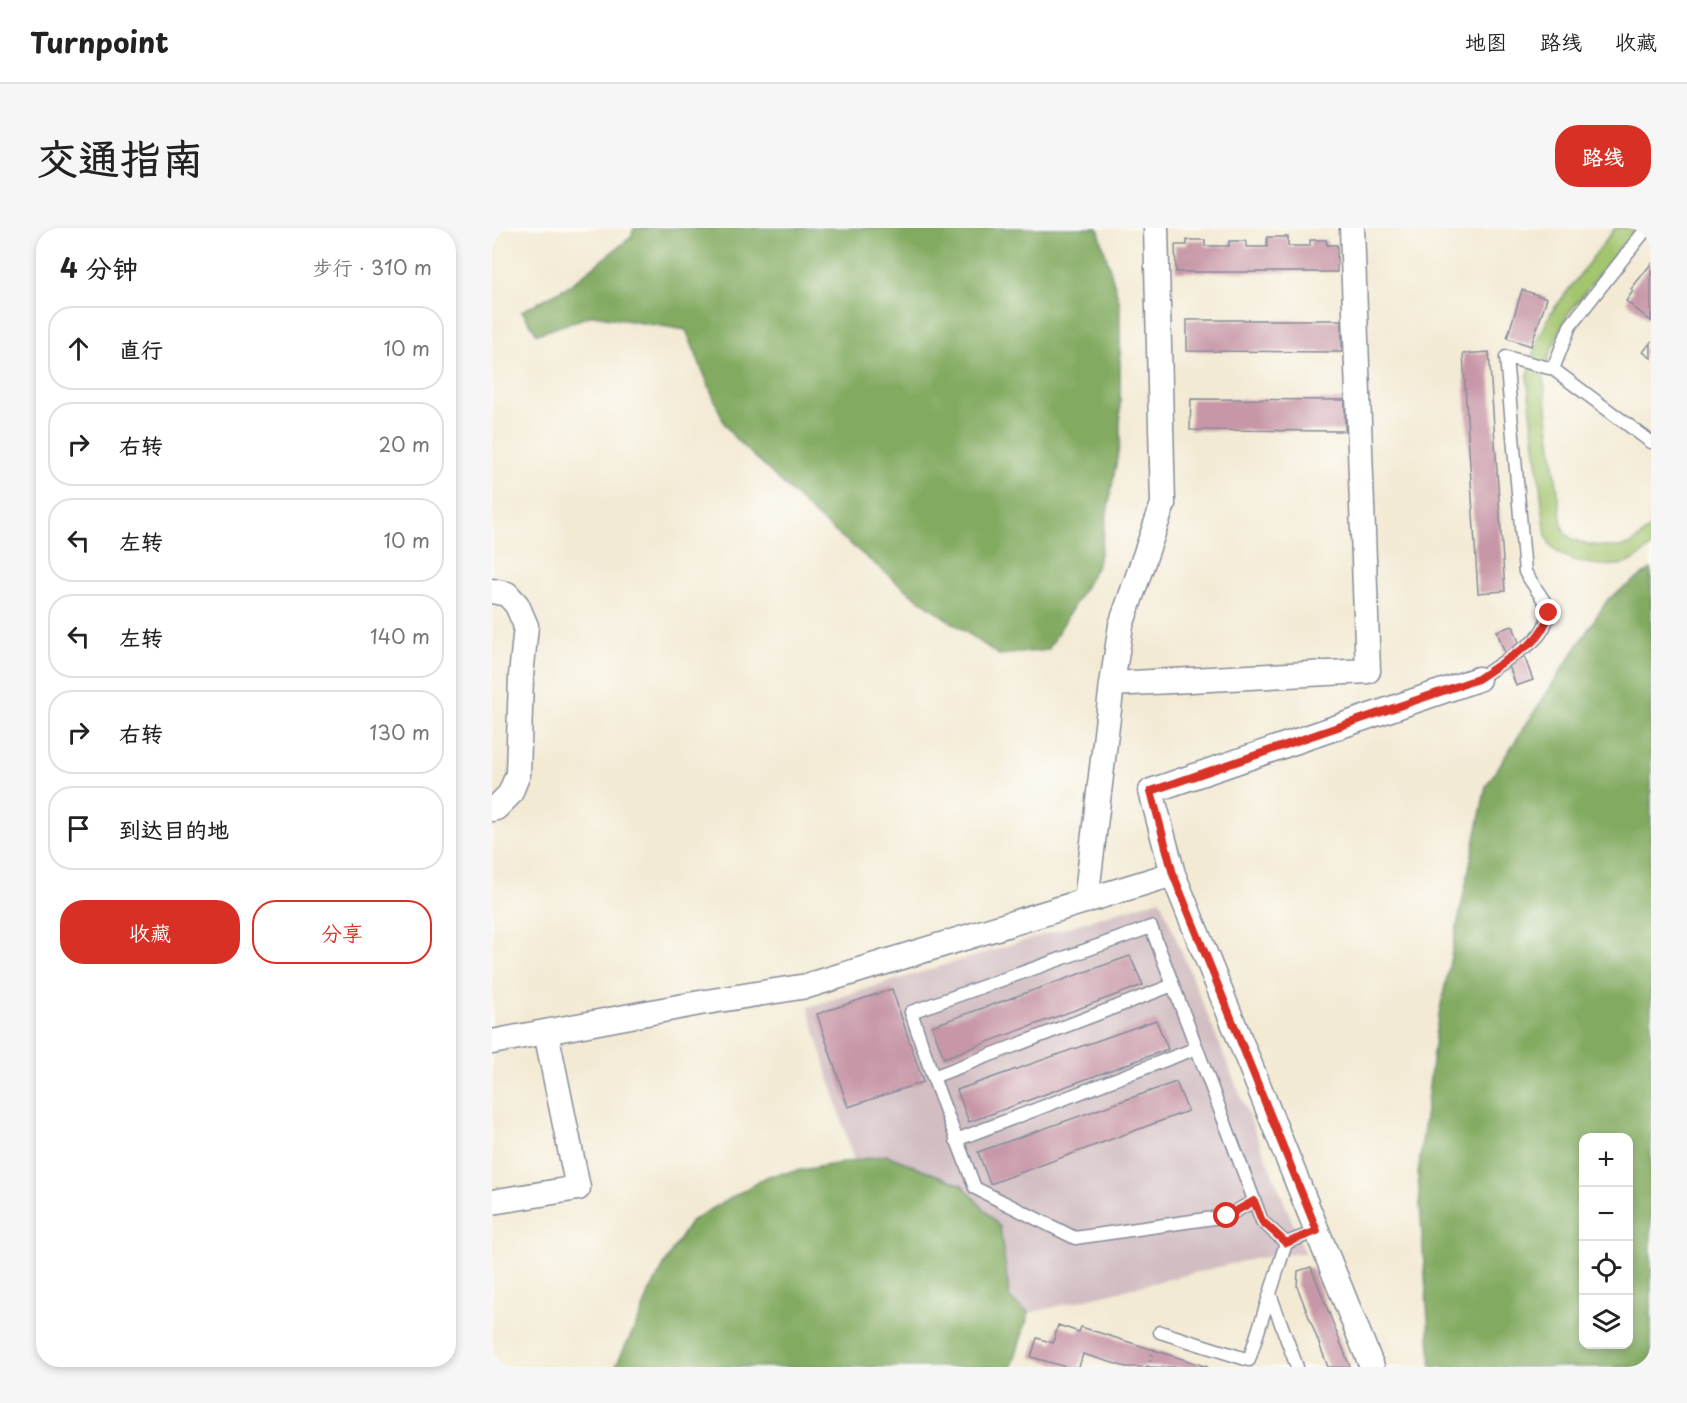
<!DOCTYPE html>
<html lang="zh">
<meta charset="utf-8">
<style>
body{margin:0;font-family:"Playpen Sans","LXGW WenKai TC",sans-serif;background:#f6f6f6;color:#222}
.controls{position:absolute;right:18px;bottom:18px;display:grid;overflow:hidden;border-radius:12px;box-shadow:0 3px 9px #0003}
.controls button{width:54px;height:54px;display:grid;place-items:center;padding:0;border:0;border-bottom:2px solid #e0e0e0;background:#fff;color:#222;font:30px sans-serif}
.stop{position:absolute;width:18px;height:18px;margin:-14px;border:4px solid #d93025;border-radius:50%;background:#fff}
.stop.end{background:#d93025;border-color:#fff;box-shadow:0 2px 6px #0008}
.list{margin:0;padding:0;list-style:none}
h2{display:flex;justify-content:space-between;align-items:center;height:78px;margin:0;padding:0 24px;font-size:26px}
h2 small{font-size:20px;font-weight:400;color:#767676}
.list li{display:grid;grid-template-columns:39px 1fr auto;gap:18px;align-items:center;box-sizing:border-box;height:84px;margin:0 12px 12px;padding:0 12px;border:2px solid #e0e0e0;border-radius:24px}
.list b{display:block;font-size:22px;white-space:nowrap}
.list em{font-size:20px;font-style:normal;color:#767676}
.actions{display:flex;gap:12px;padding:18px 24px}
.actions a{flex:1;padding:14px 0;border:2px solid #d93025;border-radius:24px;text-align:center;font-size:21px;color:#d93025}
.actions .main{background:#d93025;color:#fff}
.icon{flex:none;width:33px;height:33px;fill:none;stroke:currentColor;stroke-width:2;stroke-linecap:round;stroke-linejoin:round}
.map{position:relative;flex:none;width:1159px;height:1139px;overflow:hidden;border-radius:24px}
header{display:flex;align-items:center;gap:36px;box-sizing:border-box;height:84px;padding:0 30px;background:#fff;border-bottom:2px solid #e0e0e0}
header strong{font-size:28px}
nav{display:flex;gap:33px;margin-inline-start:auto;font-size:21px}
.intro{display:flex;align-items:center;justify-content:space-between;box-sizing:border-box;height:144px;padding:0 36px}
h1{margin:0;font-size:42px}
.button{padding:15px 27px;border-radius:24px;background:#d93025;color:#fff;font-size:21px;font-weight:700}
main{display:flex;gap:36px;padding:0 36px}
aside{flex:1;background:#fff;border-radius:24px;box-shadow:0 3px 9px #0003}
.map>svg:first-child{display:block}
.industrial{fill:#d2bec2}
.green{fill:#a3c56e;stroke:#5f7a66;stroke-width:1.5}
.forest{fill:#82aa61;stroke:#4e6c60;stroke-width:1.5;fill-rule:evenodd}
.building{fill:#c797a7}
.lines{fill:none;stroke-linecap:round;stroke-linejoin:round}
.service-casing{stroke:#878c99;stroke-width:15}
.minor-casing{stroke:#878c99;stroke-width:27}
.path{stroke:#878c99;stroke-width:4;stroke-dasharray:1.5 4.5;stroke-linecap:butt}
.service{stroke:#fff;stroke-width:12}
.minor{stroke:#fff;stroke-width:24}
.route{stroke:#d93025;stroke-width:8}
</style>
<header>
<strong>Turnpoint</strong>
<nav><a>地图</a><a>路线</a><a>收藏</a></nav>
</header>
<div class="intro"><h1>交通指南</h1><a class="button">路线</a></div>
<main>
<aside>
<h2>4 分钟<small>步行 · 310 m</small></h2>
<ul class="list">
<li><svg class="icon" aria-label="ahead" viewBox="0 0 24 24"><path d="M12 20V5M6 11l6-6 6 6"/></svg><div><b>直行</b></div><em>10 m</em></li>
<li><svg class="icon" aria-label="right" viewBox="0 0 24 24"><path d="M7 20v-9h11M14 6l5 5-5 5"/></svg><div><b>右转</b></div><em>20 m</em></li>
<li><svg class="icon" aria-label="left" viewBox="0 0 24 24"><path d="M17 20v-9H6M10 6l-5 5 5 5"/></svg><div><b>左转</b></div><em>10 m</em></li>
<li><svg class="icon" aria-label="left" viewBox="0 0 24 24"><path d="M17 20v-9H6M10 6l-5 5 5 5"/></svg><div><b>左转</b></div><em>140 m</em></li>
<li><svg class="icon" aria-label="right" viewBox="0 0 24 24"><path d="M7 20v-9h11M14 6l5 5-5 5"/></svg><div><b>右转</b></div><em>130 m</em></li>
<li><svg class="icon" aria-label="arrive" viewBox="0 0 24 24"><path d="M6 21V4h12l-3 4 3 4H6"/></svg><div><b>到达目的地</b></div></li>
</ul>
<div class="actions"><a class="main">收藏</a><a>分享</a></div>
</aside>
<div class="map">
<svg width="1159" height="1139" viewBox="0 0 1159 1139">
<rect width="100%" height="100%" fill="#fdfcf7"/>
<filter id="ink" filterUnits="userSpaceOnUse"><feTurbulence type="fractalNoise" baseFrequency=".0167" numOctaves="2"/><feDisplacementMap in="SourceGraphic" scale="12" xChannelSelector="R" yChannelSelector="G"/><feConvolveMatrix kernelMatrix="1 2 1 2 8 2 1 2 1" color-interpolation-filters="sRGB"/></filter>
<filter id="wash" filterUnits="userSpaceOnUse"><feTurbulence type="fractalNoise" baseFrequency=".008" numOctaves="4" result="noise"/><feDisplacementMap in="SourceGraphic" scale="24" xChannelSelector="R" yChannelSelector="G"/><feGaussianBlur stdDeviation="1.35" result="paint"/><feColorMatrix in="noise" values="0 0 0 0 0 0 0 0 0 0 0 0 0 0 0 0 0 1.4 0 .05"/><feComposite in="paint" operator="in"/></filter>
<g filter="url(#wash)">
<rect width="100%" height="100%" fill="#f3ead4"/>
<path class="industrial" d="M 668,671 L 813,1025 L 764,1030 L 537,1085 L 518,1071 L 508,999 L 394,927 L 362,933 L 316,779 Z"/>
<path class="green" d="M 1123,0 L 1144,0 L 1076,86 L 1059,123 L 1051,148 L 1070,298 C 1071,299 1073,306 1074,306 C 1082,317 1125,322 1137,317 C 1145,314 1153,304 1159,299 L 1159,319 C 1152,325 1144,332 1135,335 C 1116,341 1075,335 1061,320 C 1058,317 1056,312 1054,308 L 1035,149 L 1047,110 L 1059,85 Z"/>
<path class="forest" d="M 142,0 L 606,0 L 628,76 L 628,214 L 606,336 L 556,422 L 507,427 L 422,368 L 325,289 L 241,208 L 232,195 L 194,102 L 101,87 L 45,106 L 30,83 L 77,58 L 139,9 Z
M 1159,341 L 1159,1139 L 941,1139 L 939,1136 L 926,947 L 944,801 L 994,558 L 1116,371 ZM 1092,910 L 1136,910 L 1136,1116 L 1092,1116 Z
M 394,927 L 470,957 L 508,999 L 518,1071 L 537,1085 L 520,1139 L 123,1139 L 149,1087 L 157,1065 L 181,1021 L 199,993 L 276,948 Z"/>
<g id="blocks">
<path class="building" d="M 775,9 L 796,9 L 796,18 L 818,18 L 818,12 L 834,12 L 835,17 L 845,17 L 845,44 L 684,44 L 683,17 L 695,17 L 695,12 L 713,12 L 713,18 L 737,18 L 737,13 L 754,13 L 754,19 L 775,19 Z
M 1159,36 L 1159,93 L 1134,73 L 1141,63 L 1139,61 Z
M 1030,62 L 1055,70 L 1039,118 L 1015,110 Z
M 695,92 L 850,92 L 850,124 L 695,123 Z
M 1159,114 L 1159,130 L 1151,124 Z
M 997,124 L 1013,363 L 986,365 L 971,126 Z
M 699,171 L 853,172 L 853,203 L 698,202 Z
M 1021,398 L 1041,452 L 1024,458 L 1005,403 Z
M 638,728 L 651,757 L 452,830 L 440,798 Z
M 400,761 L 431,854 L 356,879 L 325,786 Z
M 664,792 L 676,821 L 477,894 L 465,862 Z
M 684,854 L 696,883 L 498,956 L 486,924 Z
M 819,1039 L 858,1139 L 836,1139 L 805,1058 L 806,1043 Z
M 566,1097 L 587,1104 L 589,1099 L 716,1139 L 634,1139 L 591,1126 L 587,1139 L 574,1139 L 539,1129 L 545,1110 L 561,1115 Z"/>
</g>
</g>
<g filter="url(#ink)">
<use href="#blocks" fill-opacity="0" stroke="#878c99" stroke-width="1.5"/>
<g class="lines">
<g class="service-casing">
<path id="service" d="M 1061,141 L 1159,214
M 986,451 L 1038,416 C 1050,406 1057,394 1056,379 L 1033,344 L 1014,129 L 1061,141 L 1078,98 L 1155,0
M 441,849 L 681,757
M 464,912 L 705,820
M 762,973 L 735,988 L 583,1010 L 483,960 L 441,849 L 419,784 L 659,699 L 770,993 L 794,1015
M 778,1066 L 805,1139
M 668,1104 L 757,1132 L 794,1015 L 825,1003"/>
</g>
<g class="minor-casing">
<path id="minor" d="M 0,363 L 15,366 L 25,377 L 34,398 L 29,448 L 26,546 L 18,566 L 4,580 L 0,581
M 620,456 L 876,443 L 860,0
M 594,673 L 620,456 L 629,397 L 671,276 L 664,0
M 0,814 L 208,775 L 315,758 L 681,646
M 0,974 L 86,960 L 54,804
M 880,1139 L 681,646 L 659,563 L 986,451"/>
</g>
<path class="path" d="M 656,1139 L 663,1119"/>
<use href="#service" class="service"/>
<use href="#minor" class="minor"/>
</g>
</g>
<g class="lines" filter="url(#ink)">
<path class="route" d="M 735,988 L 762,973 L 770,993 L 794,1015 L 825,1003 L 681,646 L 659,563 L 986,451 L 1038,416 C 1048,407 1054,398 1057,385"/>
</g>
</svg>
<div class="controls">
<button>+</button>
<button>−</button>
<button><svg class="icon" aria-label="locate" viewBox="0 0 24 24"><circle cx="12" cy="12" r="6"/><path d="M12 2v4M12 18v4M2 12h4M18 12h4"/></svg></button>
<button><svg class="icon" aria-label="layers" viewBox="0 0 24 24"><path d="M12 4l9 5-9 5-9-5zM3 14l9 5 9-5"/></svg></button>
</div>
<div class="stop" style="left:735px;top:988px"></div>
<div class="stop end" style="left:1057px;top:385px"></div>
</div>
</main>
